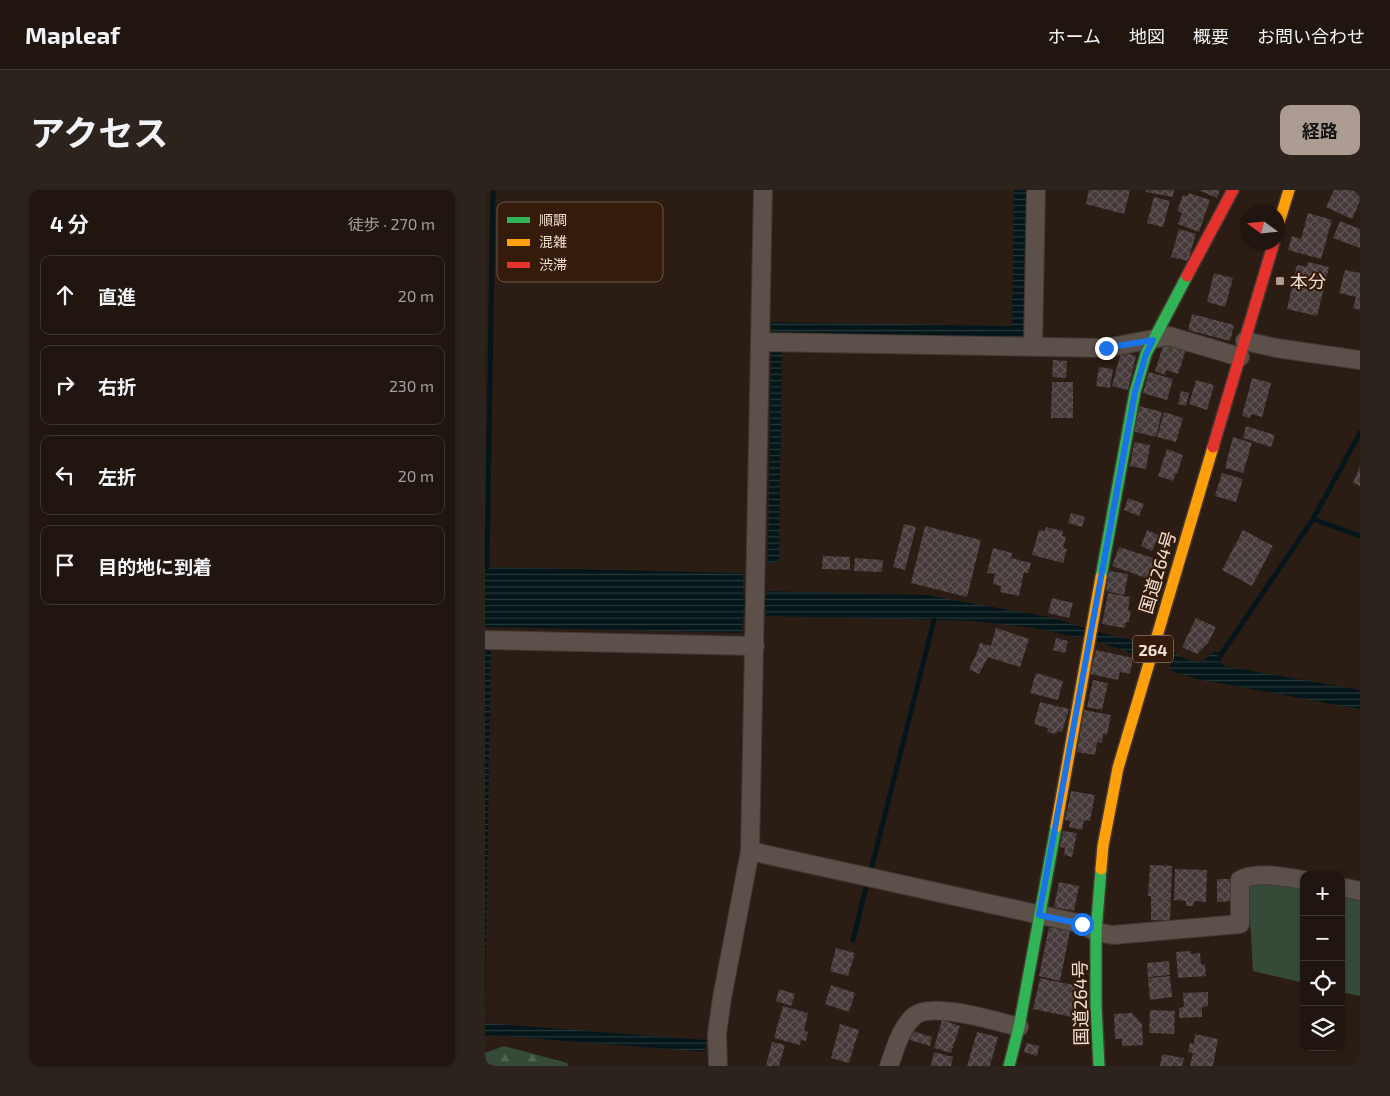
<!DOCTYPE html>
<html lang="ja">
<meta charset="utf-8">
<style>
body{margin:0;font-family:"Exo 2","Noto Sans JP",sans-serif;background:#2d231d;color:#f1f3f6}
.controls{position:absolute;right:15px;bottom:15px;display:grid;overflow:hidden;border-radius:10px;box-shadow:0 1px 4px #0004}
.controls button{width:45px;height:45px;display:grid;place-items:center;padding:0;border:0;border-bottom:1px solid #3d352f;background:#20160f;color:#f1f3f6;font:25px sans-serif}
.compass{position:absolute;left:755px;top:15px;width:45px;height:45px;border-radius:50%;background:#20160f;box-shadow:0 1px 4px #0004;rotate:285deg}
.stop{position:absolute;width:15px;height:15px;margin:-11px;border:4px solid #1a73e8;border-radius:50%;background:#fff}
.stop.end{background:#1a73e8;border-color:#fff;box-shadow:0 1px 5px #0008}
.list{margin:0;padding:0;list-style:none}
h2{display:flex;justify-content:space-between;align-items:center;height:65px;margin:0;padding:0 20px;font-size:21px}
h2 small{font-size:16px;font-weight:400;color:#a29f9e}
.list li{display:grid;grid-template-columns:32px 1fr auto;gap:15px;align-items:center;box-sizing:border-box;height:80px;margin:0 10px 10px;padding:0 10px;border:1px solid #3d352f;border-radius:10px}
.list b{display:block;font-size:19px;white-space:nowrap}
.list em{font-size:16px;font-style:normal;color:#a29f9e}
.icon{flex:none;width:28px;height:28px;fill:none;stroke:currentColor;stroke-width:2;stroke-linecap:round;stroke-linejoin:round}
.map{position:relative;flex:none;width:875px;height:876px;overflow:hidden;border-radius:10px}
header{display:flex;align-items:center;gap:30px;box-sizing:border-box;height:70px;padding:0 25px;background:#20160f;border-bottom:1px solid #3d352f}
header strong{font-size:24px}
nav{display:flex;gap:28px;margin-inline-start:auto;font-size:18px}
.intro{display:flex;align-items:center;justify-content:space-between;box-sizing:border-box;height:120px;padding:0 30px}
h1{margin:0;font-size:35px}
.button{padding:12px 22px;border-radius:10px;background:#ac9c91;color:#111;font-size:18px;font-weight:700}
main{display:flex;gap:30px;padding:0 30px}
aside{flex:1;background:#20160f;border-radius:10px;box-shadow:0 1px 4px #0004}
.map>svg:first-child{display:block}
.green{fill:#364b37}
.forest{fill:url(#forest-firs)}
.water{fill:url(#water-rules)}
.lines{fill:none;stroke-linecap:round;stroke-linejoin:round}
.stream{stroke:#041619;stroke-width:5}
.building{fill:url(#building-cross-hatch)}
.street-casing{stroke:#433832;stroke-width:20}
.fast-casing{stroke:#433832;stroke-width:14}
.slow-casing{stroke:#433832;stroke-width:14}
.jam-casing{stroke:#433832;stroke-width:14}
.street{stroke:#5b504a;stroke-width:18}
.fast{stroke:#30b455;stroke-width:11}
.slow{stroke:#ff9f0a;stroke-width:11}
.jam{stroke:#e5322d;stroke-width:11}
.route{stroke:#1a73e8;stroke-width:6}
.poi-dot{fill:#ac9c91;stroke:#351c0a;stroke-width:2}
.labels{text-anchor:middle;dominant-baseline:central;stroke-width:4.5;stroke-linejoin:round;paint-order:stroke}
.shield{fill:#351c0a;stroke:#b9a598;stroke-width:1}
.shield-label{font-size:16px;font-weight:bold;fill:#f1e0d5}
.poi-label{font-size:18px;fill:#f1e0d5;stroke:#351c0a;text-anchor:start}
.street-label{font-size:18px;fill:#f1e0d5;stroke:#351c0a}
.key{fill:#351c0a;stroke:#6d5747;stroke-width:1}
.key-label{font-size:14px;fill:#f1e0d5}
</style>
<header>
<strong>Mapleaf</strong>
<nav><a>ホーム</a><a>地図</a><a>概要</a><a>お問い合わせ</a></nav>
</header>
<div class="intro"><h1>アクセス</h1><a class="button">経路</a></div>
<main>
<aside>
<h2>4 分<small>徒歩 · 270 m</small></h2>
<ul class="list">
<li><svg class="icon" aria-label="ahead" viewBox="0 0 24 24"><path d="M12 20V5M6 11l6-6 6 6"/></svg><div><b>直進</b></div><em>20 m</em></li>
<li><svg class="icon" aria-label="right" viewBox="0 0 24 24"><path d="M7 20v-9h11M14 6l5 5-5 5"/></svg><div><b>右折</b></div><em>230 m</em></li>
<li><svg class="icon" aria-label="left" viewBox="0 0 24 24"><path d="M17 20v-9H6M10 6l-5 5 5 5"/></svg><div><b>左折</b></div><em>20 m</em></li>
<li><svg class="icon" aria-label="arrive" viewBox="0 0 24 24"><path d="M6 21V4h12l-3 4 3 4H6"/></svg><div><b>目的地に到着</b></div></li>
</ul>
</aside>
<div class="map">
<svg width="875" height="876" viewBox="0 0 875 876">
<defs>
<pattern id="forest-firs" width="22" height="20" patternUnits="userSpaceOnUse" patternTransform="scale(1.25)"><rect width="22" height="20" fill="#364b37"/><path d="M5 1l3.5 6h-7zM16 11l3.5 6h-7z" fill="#546553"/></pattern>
<pattern id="water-rules" width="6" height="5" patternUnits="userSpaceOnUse" patternTransform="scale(1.25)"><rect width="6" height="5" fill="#041619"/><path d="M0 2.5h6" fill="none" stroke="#29383a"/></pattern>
<pattern id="building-cross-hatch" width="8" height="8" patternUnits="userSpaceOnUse" patternTransform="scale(1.25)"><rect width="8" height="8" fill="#463a3a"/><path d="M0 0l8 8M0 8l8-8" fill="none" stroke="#615656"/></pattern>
</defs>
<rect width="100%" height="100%" fill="#2b1d14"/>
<path class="green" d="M 763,694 L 803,694 L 819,697 L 819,793 L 768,781 Z
M 856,705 L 875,709 L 875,806 L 856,802 Z"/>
<path class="forest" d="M 19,856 L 82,873 L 83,876 L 0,876 L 0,863 Z"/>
<path class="water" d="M 529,0 L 541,0 L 538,147 L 286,143 L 286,132 L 527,136 Z
M 286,161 L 297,161 L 294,373 L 283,373 Z
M 0,377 L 258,383 L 258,407 L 281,408 L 282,401 L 441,405 L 570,428 L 605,440 L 655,452 L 650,464 L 609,451 L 548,438 L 490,431 L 281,426 L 281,420 L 258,419 L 257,443 L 0,437 Z
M 0,459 L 6,459 L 0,833 L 221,850 L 220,862 L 5,845 L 0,848 Z
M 730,461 L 737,464 L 736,472 L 739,476 L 875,500 L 875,519 L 712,489 L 684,480 L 689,463 L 701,469 L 717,472 Z"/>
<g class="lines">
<path class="stream" d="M 828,329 L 875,346
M 2,377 L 8,0
M 733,469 L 828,329 L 875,243
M 387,676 L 449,430
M 368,750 L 381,697"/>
</g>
<path class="building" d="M 604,0 L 645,0 L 639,24 L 601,14 Z
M 661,0 L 689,0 L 688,7 L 661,2 Z
M 713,0 L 735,0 L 732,8 Z
M 849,0 L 875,0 L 875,11 L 867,29 L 841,17 Z
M 704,3 L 725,10 L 714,42 L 693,34 L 697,23 L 692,21 L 698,5 L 703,6 Z
M 669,7 L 685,11 L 678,37 L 662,33 Z
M 823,23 L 847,30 L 836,69 L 803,60 L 807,46 L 816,49 Z
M 855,31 L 875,39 L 875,58 L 848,48 Z
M 694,39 L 711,44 L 703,71 L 686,67 Z
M 823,72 L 844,77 L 832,126 L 802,119 L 812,75 L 822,77 Z
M 860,80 L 875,83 L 875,120 L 868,118 L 871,107 L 854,103 Z
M 729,83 L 748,88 L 740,117 L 722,112 Z
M 707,124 L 749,135 L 745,151 L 703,140 Z
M 679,153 L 701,160 L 693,184 L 681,180 L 680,185 L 670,181 Z
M 636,162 L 651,166 L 643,200 L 627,196 Z
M 568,170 L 582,171 L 581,188 L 567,187 Z
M 614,177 L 628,179 L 625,198 L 611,196 Z
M 664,182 L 688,189 L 682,210 L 658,203 Z
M 767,188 L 786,193 L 777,227 L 766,224 L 765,228 L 757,226 Z
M 711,190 L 729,195 L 722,220 L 704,214 Z
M 567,192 L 588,192 L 588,228 L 566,228 Z
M 696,201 L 704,203 L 701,216 L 693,214 Z
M 654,216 L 677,222 L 671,247 L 647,241 Z
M 679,222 L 698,228 L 691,252 L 672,247 Z
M 761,236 L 790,245 L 786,257 L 758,248 Z
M 748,247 L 767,253 L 758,283 L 740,278 Z
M 649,252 L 665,255 L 661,279 L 645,276 Z
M 682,259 L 698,265 L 692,284 L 691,283 L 688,291 L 673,286 Z
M 875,276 L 875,296 L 868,293 Z
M 737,283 L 758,289 L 751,312 L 730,306 Z
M 643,308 L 659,314 L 654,326 L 639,320 Z
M 586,323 L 600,327 L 597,337 L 583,333 Z
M 419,334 L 431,337 L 420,380 L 408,377 Z
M 440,336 L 496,350 L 482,407 L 426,393 Z
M 561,337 L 578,341 L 577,346 L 581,347 L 578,358 L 582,359 L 578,373 L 547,365 L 554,340 L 560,341 Z
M 662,340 L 674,345 L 667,361 L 656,356 Z
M 758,340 L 788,356 L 767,396 L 737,380 Z
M 634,357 L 671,369 L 664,389 L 627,376 Z
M 508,358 L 527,363 L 526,368 L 546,373 L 543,383 L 539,382 L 534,406 L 515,402 L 516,396 L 508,394 L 510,384 L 502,383 Z
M 338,366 L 365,367 L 365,380 L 337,379 Z
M 370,368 L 398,370 L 397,382 L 369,381 Z
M 624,381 L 643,384 L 639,405 L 621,401 Z
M 623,403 L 645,407 L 643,420 L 646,421 L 644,432 L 641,432 L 640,438 L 617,434 Z
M 567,408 L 588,413 L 584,428 L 563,423 Z
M 711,428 L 731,437 L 723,453 L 712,464 L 697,457 Z
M 511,438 L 544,449 L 535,477 L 503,467 L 494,484 L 484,479 L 492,463 L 495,453 L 506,456 Z
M 571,448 L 583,451 L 580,463 L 568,460 Z
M 611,460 L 648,468 L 645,484 L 635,482 L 633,490 L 605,484 Z
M 551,483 L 578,491 L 573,510 L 545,503 Z
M 608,490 L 623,493 L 617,520 L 602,517 Z
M 555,512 L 584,519 L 577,542 L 572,541 L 571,544 L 562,542 L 563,538 L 549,534 Z
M 599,520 L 626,525 L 622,545 L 618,544 L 617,553 L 612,552 L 610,565 L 592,562 Z
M 586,601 L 610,605 L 605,631 L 599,630 L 597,640 L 584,637 L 585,631 L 580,630 Z
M 578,641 L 592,643 L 587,667 L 579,665 L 580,658 L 575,657 Z
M 665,675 L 687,676 L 685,731 L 666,730 L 666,706 L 663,706 Z
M 690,679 L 722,680 L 721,712 L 709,711 L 708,716 L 701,716 L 701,711 L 689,710 Z
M 732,689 L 748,689 L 748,711 L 732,712 Z
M 574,692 L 594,696 L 589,721 L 569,717 Z
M 564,737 L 585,741 L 575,791 L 554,786 Z
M 351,758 L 370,763 L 363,786 L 345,781 Z
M 706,761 L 706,764 L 715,763 L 716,775 L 720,774 L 721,786 L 693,788 L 691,762 Z
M 684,771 L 685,785 L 663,787 L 662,773 Z
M 685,786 L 687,807 L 665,810 L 663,788 Z
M 555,788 L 593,796 L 587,827 L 548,819 Z
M 346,795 L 370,803 L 364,822 L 340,814 Z
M 294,799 L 310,804 L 306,816 L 291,811 Z
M 723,802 L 723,816 L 717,817 L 717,827 L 694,828 L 694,818 L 699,817 L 698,803 Z
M 298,816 L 323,823 L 319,841 L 323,842 L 321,851 L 316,850 L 315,855 L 289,848 Z
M 665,820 L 690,821 L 689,844 L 664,843 Z
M 647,823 L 657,834 L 658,855 L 637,856 L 637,849 L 630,849 L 629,824 Z
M 457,830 L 475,836 L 466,863 L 449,858 Z
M 355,834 L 374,840 L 364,873 L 346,868 Z
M 428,841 L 447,847 L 445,856 L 425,850 Z
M 492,842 L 513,847 L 505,876 L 482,876 Z
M 710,844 L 733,849 L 728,876 L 705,876 L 708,863 L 703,862 L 705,853 L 709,854 Z
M 287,852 L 300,855 L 294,876 L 281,876 Z
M 541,853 L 554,856 L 552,866 L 539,862 Z
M 449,862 L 468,867 L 466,876 L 446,876 Z
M 677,864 L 699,868 L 697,876 L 675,876 Z"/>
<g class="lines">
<g class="street-casing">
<path id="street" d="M 760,151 L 791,158 L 875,170
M 275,152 L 621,158 L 684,146 L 755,167
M 548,157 L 551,0
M 0,450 L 270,456
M 265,661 L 597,734 L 611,742 L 628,745 L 755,734 L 755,690 C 771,681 801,687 819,690
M 856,697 L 875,701
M 233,876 L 232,844 L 237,808 L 265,661 L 278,0
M 404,876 C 410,859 415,840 428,827 C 445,810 513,832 534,837"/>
</g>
<g class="fast-casing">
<path id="fast" d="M 616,387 L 650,202 L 661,164 L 702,86
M 524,876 L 534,837 L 571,637
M 614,876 L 611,816 L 611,742 L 616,679"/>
</g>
<g class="slow-casing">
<path id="slow" d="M 792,39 L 804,0
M 571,637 L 616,387
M 616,679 L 618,656 L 633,578 L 728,257"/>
</g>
<g class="jam-casing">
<path id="jam" d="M 702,86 L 748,0
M 728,257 L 789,52"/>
</g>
<use href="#street" class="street"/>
<use href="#fast" class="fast"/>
<use href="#slow" class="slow"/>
<use href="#jam" class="jam"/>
</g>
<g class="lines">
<path class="route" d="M 597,734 L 554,725 L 650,202 L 661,164 L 668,150 L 621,158"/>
</g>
<rect class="poi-dot" x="790" y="86" width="10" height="10" rx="2.5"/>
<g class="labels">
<rect class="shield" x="648" y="445.5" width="40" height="27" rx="4"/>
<g class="shield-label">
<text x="668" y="459">264</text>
</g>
<g class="poi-label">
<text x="805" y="91">本分</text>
</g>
<g class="street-label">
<text transform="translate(672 382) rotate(-73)">国道264号</text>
<text transform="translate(595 813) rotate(-91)">国道264号</text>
</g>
</g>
<rect x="12" y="12" width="166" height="80" rx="8" class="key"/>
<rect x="22" y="27" width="23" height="6" fill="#30b455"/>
<rect x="22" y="49" width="23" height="7" fill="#ff9f0a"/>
<rect x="22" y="72" width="23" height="6" fill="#e5322d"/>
<g class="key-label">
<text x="54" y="35">順調</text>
<text x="54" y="57">混雑</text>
<text x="54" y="80">渋滞</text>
</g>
</svg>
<div class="controls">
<button>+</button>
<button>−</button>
<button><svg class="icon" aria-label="locate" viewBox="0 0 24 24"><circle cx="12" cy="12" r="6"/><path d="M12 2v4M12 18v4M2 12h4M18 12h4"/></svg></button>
<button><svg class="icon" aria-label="layers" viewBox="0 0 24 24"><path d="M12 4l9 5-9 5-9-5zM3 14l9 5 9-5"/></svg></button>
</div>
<svg class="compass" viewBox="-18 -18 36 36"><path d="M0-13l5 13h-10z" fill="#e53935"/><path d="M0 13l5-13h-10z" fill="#a29f9e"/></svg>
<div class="stop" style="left:597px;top:734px"></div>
<div class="stop end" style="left:621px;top:158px"></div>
</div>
</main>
